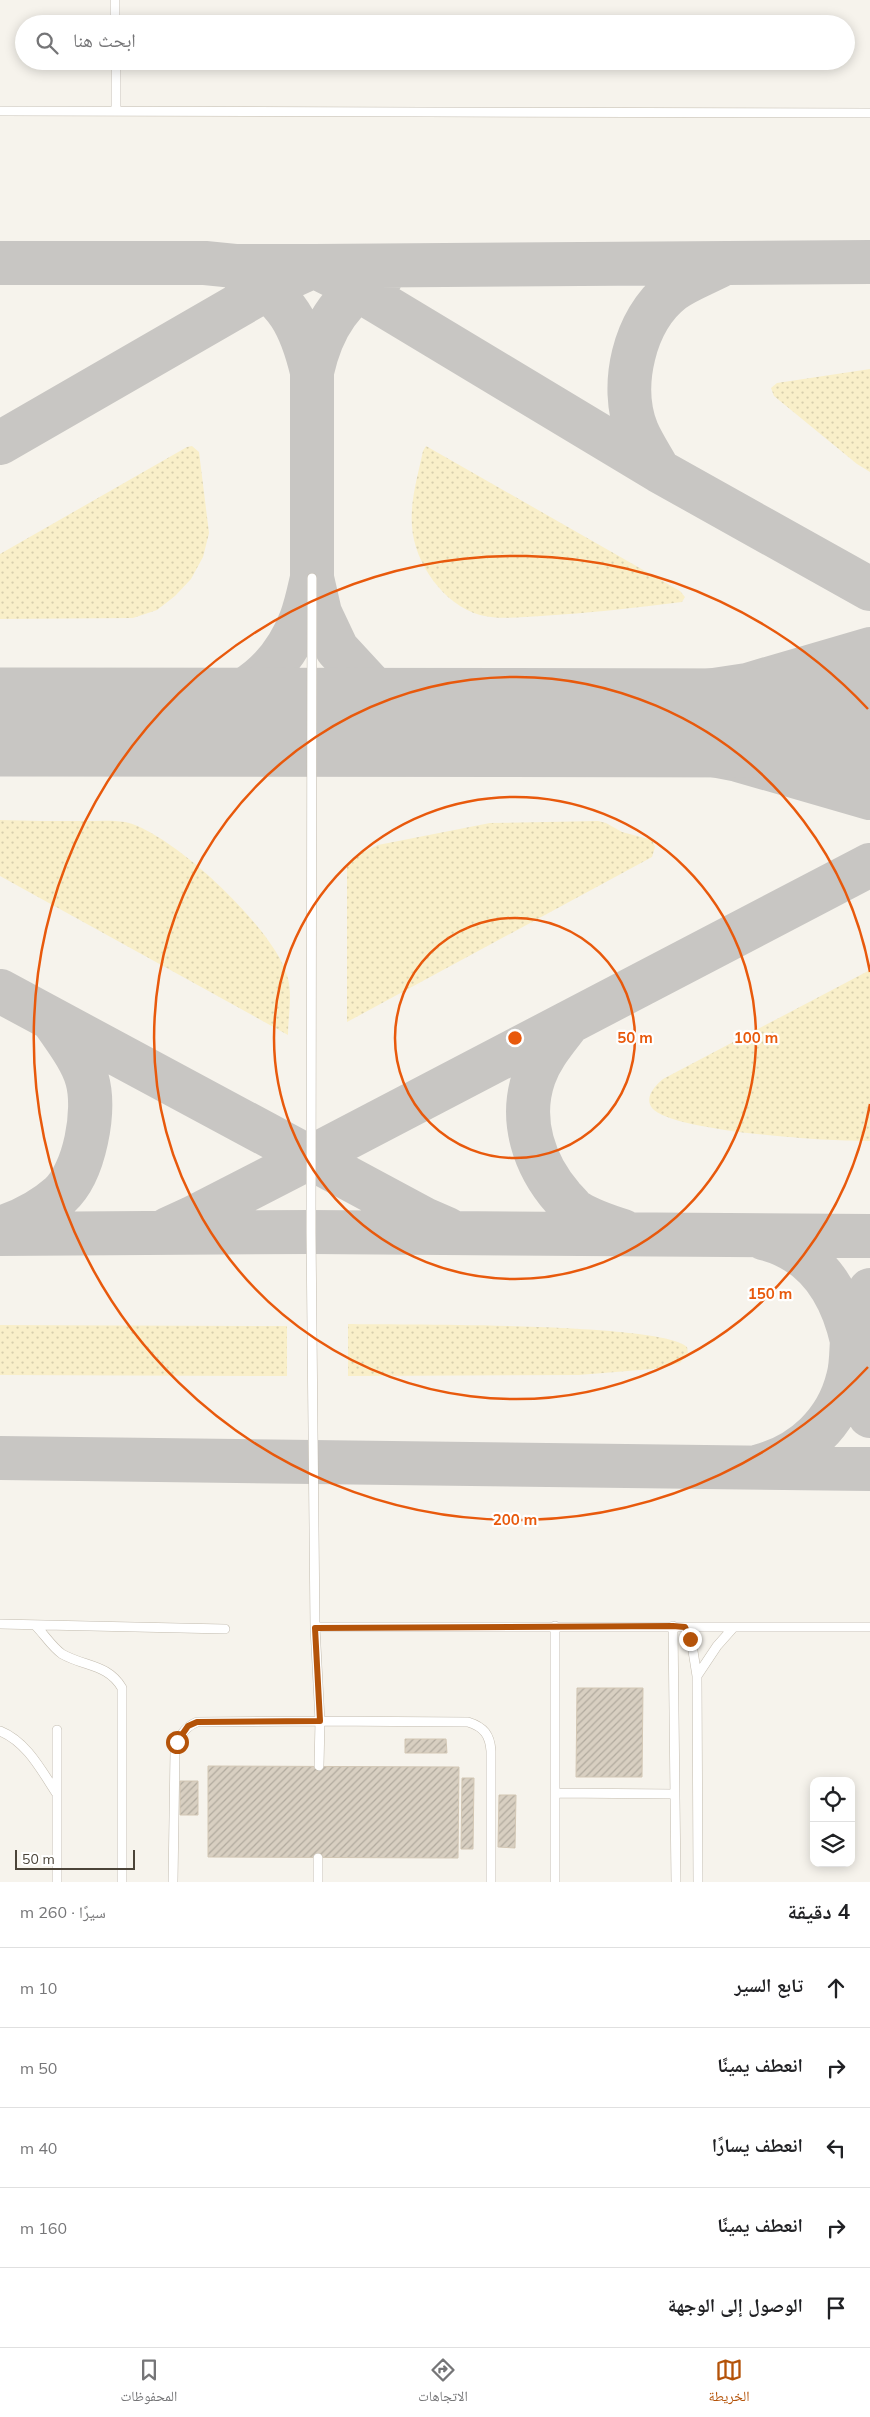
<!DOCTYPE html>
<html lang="ar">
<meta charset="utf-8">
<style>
body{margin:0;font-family:Mulish,"Noto Naskh Arabic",sans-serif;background:#f6f6f6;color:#202124;direction:rtl}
.controls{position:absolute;right:15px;bottom:15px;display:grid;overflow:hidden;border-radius:10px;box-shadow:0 2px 12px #0003}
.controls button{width:45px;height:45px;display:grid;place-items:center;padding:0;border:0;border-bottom:1px solid #e0e0e0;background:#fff;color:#202124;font:25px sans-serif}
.scale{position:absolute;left:15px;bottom:12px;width:120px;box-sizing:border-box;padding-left:5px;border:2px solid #4b4439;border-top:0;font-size:14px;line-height:18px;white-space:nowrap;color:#4b4439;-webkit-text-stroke:4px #fff;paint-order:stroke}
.stop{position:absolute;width:15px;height:15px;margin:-11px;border:4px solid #b45309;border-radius:50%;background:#fff}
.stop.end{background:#b45309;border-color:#fff;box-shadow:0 1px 5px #0008}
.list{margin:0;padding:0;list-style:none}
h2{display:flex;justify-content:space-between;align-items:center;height:65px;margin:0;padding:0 20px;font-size:21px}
h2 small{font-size:16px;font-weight:400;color:#757577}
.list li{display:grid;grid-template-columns:32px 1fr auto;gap:15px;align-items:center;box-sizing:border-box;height:80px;padding:0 20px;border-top:1px solid #e0e0e0}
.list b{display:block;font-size:19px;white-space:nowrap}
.list em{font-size:16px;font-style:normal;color:#757577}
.icon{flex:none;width:28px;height:28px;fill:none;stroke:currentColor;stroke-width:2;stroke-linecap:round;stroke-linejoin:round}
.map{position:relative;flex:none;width:870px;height:1882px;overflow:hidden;direction:ltr}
.search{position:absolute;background:#fff;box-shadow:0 2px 12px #0003;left:15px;right:15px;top:15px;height:55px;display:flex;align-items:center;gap:12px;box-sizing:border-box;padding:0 18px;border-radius:28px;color:#757577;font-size:19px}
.sheet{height:465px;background:#fff}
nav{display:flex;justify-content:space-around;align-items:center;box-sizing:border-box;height:70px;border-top:1px solid #e0e0e0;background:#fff;font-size:14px;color:#757577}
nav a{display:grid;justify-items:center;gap:2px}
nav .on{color:#b45309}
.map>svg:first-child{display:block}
.sand{fill:url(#sand-dots)}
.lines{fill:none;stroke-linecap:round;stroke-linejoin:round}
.taxiway{stroke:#c8c6c3;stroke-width:44}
.runway{stroke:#c8c6c3;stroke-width:109}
.building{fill:url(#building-hatch);stroke:#d3c7b4}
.lane-casing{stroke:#c2bbae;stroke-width:10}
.lane{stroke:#fff;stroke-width:9}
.route{stroke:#b45309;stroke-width:6}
.ring{fill:none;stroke:#e8590c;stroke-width:2.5}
.centre{fill:#e8590c;stroke:#fff;stroke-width:2.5}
.ring-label{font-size:15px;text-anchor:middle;font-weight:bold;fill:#e8590c;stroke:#fff;stroke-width:4.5;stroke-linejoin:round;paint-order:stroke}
</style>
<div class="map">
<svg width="870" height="1882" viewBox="0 0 870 1882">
<defs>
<pattern id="sand-dots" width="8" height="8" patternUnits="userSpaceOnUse" patternTransform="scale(1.25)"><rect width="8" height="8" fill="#f9efc9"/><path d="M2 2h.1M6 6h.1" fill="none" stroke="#d7cead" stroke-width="1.8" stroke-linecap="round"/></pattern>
<pattern id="building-hatch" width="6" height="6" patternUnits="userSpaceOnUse" patternTransform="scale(1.25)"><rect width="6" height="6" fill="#d8cfc1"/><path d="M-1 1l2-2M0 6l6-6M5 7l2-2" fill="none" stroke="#b1aa9e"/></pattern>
</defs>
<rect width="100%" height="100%" fill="#f6f3ec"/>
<path class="sand" d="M 870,369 L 870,472 L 857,464 L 774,396 L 771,388 L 777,383 Z
M 192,446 L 199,452 L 209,533 L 203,557 L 191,579 L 175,596 L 157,610 L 133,618 L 0,619 L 0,554 L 187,447 Z
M 426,446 L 680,591 L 685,597 L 682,602 C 635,608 588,613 541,616 C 522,617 499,620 480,615 C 444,605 414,563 412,526 C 410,501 418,475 423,451 Z
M 0,820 C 28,821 56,821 83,821 C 97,821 112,820 125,822 C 172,832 274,929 287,975 C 293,993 288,1017 288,1035 L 0,876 Z
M 598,821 L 606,823 L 622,832 L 652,840 L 655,847 L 652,857 L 347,1022 L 347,865 L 357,855 L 378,845 L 490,823 Z
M 870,970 L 870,1141 C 836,1142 671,1132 652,1108 C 644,1097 655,1086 663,1079 Z
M 348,1324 C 399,1325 661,1322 687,1347 L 688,1353 L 680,1363 L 652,1369 L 579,1375 L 348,1376 Z
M 0,1325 L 287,1326 L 287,1376 L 0,1375 Z"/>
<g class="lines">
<path class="taxiway" d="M 0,263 L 205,263 L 235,266 L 314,266 L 870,262
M 243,275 C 287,297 301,326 312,372 C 321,330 341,294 382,276
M 312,372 L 312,578 L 320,613 L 337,649 L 373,688 L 403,704 L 453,723
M 0,443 L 279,282 L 314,266 L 340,279 L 659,471 L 870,589
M 659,471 C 652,458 643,445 637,431 C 619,386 634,320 673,290 C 687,280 706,273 721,265
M 554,714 L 747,685 L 870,649
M 157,723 C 222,705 275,688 301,619 C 306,606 309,591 312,578
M 493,723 L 620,737 L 738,760 L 870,798
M 0,991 L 424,1219 L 447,1229
M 567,1025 C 554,1042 541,1057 534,1077 C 519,1120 534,1165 563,1198 C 568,1203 572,1209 577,1212 C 591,1221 607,1226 623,1231
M 0,1228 C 22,1221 43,1210 60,1195 C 85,1172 96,1110 87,1079 C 81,1058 64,1037 52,1019
M 168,1229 L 192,1218 L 311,1157 L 870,865
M 0,1234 L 311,1232 L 870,1236
M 763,1238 C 814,1250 841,1292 852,1341
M 851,1361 L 857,1391 L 870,1416
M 0,1458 L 870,1469
M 760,1466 C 803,1454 837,1423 848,1378 C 853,1361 850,1342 854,1325 C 857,1312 864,1301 870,1290"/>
<path class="runway" d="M 0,722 L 870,723"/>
</g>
<path class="building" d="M 577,1688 L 643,1688 L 642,1777 L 576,1777 Z
M 405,1739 L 446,1739 L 447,1753 L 405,1753 Z
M 208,1766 L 459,1767 L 458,1858 L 208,1857 Z
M 462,1778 L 474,1778 L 473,1849 L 461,1849 Z
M 180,1781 L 198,1781 L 198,1815 L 180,1815 Z
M 499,1795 L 516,1795 L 515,1848 L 498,1847 Z"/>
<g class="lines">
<g class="lane-casing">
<path id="lane" d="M 115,0 L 115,24
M 116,61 L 116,111
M 0,111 L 870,113
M 312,578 L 311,1232 L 315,1627 L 320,1721 L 468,1722 C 484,1727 490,1735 491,1751 L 491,1882
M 0,1624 L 225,1629
M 35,1625 C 44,1634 52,1647 62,1654 C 85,1667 108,1664 122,1688 L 122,1882
M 555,1626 L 555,1882
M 673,1626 L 676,1882
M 315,1627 L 870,1627
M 685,1627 L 692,1645 L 697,1676 L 698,1882
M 697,1676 L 717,1646 L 733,1628
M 0,1731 C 27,1742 41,1770 57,1794
M 555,1793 L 675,1794
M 57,1882 L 57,1730
M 173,1882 L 175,1752 C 178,1738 183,1728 197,1722 L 320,1721 L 319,1766
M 318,1882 L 318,1858"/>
</g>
<use href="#lane" class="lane"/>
</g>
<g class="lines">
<path class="route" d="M 177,1742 L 188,1726 L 197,1722 L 320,1721 L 315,1628 L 673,1626 L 685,1627 L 690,1639"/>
</g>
<g class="ring">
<circle cx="515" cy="1038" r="120"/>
<circle cx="515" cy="1038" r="241"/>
<path d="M870 1104A361 361 0 1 1 870 972"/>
<path d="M868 1367A482 482 0 1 1 868 709"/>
</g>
<circle cx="515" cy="1038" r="8" class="centre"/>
<g class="ring-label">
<text x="635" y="1043">50 m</text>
<text x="756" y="1043">100 m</text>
<text x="770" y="1299">150 m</text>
<text x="515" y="1525">200 m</text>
</g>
</svg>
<div class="controls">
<button><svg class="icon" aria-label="locate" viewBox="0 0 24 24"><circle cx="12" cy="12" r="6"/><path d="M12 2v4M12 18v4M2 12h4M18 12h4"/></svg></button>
<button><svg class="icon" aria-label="layers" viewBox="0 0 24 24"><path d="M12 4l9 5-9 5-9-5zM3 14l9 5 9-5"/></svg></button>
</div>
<div class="scale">50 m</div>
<div class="stop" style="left:177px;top:1742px"></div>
<div class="stop end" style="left:690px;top:1639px"></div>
<div class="search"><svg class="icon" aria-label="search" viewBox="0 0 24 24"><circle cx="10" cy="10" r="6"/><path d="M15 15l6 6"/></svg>ابحث هنا</div>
</div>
<section class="sheet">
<h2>4 دقيقة<small>سيرًا · 260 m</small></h2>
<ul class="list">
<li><svg class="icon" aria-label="ahead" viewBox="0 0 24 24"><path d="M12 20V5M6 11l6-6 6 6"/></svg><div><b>تابع السير</b></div><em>10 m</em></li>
<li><svg class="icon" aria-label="right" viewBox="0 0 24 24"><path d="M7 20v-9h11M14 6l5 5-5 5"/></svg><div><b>انعطف يمينًا</b></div><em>50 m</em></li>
<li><svg class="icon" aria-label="left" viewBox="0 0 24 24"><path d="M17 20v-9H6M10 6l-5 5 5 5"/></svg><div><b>انعطف يسارًا</b></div><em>40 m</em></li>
<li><svg class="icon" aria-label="right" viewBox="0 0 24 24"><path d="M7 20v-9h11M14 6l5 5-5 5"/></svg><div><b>انعطف يمينًا</b></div><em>160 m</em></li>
<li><svg class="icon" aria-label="arrive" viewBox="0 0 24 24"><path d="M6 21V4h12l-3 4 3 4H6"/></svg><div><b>الوصول إلى الوجهة</b></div></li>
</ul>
</section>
<nav>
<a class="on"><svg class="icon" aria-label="map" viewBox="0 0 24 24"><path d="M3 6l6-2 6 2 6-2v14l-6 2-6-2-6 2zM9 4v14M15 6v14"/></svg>الخريطة</a>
<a><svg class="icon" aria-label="directions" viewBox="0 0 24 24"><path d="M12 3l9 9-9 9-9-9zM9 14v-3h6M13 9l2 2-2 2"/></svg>الاتجاهات</a>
<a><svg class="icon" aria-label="saved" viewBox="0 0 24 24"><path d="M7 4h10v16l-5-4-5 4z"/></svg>المحفوظات</a>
</nav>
